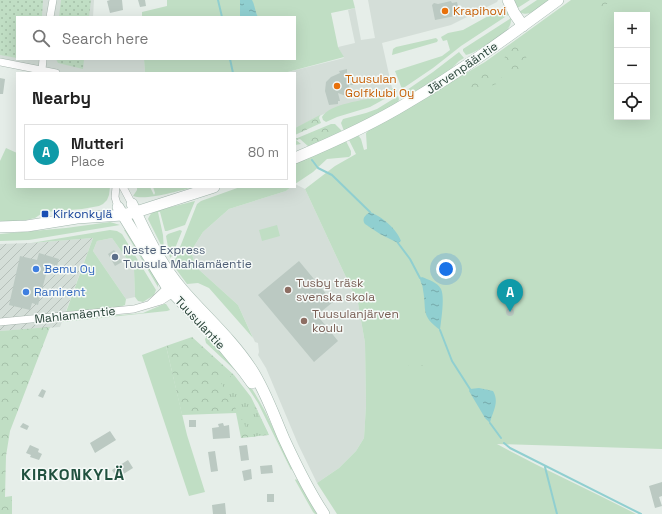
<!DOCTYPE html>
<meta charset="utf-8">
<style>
body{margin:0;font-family:"Space Grotesk",sans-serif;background:#f6f6f6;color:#222}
.controls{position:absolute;right:12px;top:12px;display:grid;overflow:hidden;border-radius:0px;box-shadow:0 4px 16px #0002}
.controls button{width:36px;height:36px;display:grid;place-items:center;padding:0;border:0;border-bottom:1px solid #e0e0e0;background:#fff;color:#222;font:20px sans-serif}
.you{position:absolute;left:446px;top:269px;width:14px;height:14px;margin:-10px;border:3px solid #fff;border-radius:50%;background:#1a73e8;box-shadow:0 0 0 6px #1a73e833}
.badge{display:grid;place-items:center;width:26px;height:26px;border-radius:50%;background:#7d4740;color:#fff;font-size:13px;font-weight:700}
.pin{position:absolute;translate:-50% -33px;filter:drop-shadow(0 1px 2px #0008)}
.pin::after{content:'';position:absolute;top:21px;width:14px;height:12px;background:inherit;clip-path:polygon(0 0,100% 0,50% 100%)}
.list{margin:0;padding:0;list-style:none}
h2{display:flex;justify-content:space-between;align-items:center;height:52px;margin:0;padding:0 16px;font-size:17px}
h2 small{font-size:13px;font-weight:400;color:#767676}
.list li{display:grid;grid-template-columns:26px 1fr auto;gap:12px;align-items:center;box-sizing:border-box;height:56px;margin:0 8px 8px;padding:0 8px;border:1px solid #e0e0e0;border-radius:0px}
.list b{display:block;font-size:15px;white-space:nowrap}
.list p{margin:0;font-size:13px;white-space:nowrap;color:#767676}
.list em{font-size:13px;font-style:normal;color:#767676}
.icon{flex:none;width:22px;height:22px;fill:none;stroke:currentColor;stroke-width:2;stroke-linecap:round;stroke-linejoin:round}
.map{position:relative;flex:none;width:662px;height:514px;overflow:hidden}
.search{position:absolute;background:#fff;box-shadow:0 4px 16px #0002;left:16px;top:16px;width:280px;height:44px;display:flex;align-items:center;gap:10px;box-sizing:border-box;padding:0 14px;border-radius:0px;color:#767676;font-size:15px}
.panel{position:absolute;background:#fff;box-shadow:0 4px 16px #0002;left:16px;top:72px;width:280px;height:116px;border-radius:0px}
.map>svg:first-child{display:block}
.built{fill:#d4ded8}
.industrial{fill:url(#industrial-furrows)}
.grass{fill:#c0dec4;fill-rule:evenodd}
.forest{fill:url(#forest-crowns)}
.park{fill:url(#park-tufts)}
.garden{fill:url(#garden-dots)}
.water{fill:url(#water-ripples)}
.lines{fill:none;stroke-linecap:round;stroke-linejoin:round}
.stream{stroke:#90cfd0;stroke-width:2}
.building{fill:#bbc9c2}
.street-casing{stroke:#a8b6af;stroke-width:8}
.secondary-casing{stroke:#a4b9af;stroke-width:12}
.street{stroke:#fff;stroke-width:7}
.secondary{stroke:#fff;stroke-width:11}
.food-dot{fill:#e8710a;stroke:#f6faf8;stroke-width:1.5}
.transit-dot{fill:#1a4fb4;stroke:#f6faf8;stroke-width:1.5}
.service-dot{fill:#5c6f8a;stroke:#f6faf8;stroke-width:1.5}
.shop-dot{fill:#3f7fe0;stroke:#f6faf8;stroke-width:1.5}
.education-dot{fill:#8d6e63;stroke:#f6faf8;stroke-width:1.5}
.labels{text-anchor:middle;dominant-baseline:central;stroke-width:3;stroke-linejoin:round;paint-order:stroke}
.food-label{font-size:12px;fill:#c56008;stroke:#f6faf8;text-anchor:start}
.street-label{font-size:12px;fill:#254035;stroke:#f6faf8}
.transit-label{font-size:12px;fill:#164399;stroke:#f6faf8;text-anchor:start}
.service-label{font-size:12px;fill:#4e5e75;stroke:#f6faf8;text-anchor:start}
.shop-label{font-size:12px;fill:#366cbe;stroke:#f6faf8;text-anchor:start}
.education-label{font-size:12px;fill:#785e54;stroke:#f6faf8;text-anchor:start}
.district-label{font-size:16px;font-weight:bold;letter-spacing:1px;fill:#21513f;stroke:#f6faf8}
</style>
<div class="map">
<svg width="662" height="514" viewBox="0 0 662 514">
<defs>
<pattern id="industrial-furrows" width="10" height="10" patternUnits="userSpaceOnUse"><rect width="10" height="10" fill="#d4ded8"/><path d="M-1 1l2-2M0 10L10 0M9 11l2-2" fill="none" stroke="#b6c0ba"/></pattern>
<pattern id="forest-crowns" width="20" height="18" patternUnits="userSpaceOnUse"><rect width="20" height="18" fill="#c0dec4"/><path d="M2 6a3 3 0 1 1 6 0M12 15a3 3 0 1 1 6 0" fill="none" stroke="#a5c0a9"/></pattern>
<pattern id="park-tufts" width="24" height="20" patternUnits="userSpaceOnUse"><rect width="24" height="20" fill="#c0dec4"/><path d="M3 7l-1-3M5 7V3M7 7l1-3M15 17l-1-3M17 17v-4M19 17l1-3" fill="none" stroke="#a5c0a9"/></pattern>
<pattern id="garden-dots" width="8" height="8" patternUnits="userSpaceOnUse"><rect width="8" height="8" fill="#c0dec4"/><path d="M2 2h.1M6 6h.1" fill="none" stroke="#a5c0a9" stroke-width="1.8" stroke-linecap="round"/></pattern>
<pattern id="water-ripples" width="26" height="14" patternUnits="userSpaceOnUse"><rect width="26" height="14" fill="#90cfd0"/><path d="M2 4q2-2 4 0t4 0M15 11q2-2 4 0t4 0" fill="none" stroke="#75a9aa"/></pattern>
</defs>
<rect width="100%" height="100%" fill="#e6eee9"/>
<path class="built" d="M 0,0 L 94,0 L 93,17 L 17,17 L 17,59 L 144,59 L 145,73 L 43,73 L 0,65 Z
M 368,0 L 498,0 L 497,2 L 451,25 L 382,43 L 392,88 L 380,96 L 338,107 L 295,128 L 295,73 L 284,73 L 344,58 L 338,47 L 355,43 L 348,10 L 355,8 L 361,40 L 375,38 Z
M 295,184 L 305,189 L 358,303 L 365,343 L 366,405 L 364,438 L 356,451 L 339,468 L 317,483 L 298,444 L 266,368 L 258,355 L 259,352 L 258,343 L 255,342 L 238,305 L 196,267 L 191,251 L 203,232 L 229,209 L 286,191 L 291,187 L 295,187 Z
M 112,238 L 134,269 L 135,297 L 126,299 L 93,251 L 97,241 Z"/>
<path class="industrial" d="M 93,238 L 60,327 L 0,331 L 0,244 L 31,243 Z"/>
<path class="grass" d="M 167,0 L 353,0 L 355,8 L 331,13 L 338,47 L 344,57 L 284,73 L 145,73 L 144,59 L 295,59 L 295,17 L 142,17 L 142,12 L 167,6 Z
M 513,0 L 530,0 L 516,9 Z
M 537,0 L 550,0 C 540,7 531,18 519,12 Z
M 571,0 L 662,0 L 662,449 L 497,444 C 543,469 590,490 636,514 L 337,514 L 317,483 L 339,468 L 356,451 L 364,438 L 366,405 L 365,343 L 358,303 L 305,189 L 335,166 L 356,154 L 349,140 L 358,135 L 361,139 L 364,150 L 367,149 L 366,133 L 369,130 L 485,62 ZM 617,15 L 647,15 L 647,117 L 617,117 Z
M 501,9 L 508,10 L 509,13 L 508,15 L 461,46 L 433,68 L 402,89 L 395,71 L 442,56 L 450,50 L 447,40 L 443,41 L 441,37 L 448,33 L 463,30 Z
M 511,18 C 511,21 511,24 509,27 C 505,34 474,54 466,55 L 463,51 L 463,49 Z
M 436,38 L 438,40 L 437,42 L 392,55 L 393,49 L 396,47 Z
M 459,52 L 464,58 L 459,61 L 446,74 L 409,96 L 405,94 L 404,92 L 433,72 Z
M 392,88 L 397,90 L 397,92 L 370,107 L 337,117 L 326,122 L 323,120 L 322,117 C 330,103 364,101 379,96 C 383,95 388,91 392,88 Z
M 398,96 L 399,99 L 398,103 L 384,111 L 344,131 L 341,123 L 343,119 L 366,113 L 377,109 Z
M 346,141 L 351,151 L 351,155 L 349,157 L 327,159 L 313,172 L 295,184 L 295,162 Z
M 6,148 L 17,153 L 17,187 L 110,187 L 109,195 L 107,200 L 103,204 L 99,206 L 82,209 L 44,212 L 35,218 L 22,221 L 0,223 L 0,161 Z
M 137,187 L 150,187 L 154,195 L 155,193 L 153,187 L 195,187 C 181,190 146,201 133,196 L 137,190 Z
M 240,187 L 291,187 L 286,191 L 229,209 L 203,232 L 191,251 L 196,267 L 238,305 L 253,338 L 209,288 L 198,283 L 187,284 L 173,265 L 197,204 L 201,201 Z
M 195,201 L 185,225 L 167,231 L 165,231 L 160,212 L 158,212 L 163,235 L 164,251 L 148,219 C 150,215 151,213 155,211 Z
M 110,222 L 120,225 L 29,240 L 0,241 L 0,234 L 66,228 Z
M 277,225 L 280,236 L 262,241 L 259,230 Z
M 126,229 L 158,282 L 158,287 L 126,233 L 124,230 Z
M 110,230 L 117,231 L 122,234 L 156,290 L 154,295 L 143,302 L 138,301 L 135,297 L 134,269 L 112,238 L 97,241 L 93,251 L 126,299 L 125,305 L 120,307 L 66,312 L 93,238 L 31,243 Z
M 180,230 L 182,231 L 172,256 L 170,258 L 166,236 L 168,234 Z
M 164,304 L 166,304 L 170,310 L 167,311 L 62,322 L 62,320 L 143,313 Z
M 208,335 C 219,347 231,359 241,373 C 263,402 277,436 292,469 L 291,470 L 258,403 L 239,374 L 206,343 L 205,339 Z
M 166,346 L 187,435 L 205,492 L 189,496 L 142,355 Z
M 296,479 L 298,481 L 317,514 L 315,514 L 313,512 L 295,480 Z"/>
<path class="forest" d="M 600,0 L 608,0 L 605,13 L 598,12 Z
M 614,0 L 625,0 L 613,11 Z
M 516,45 L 528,53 L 520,73 L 503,68 L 505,56 Z
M 488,72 L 501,75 L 503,82 L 471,92 L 466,81 Z
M 320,115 L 319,118 L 321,123 L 295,135 L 295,128 Z
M 331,124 L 335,124 L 342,131 L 309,147 L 300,139 L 296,140 L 301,144 L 295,145 L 295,139 Z
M 50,327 L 10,431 L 6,456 L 5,497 L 12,496 L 12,514 L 0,514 L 0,331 Z
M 192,337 L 234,375 L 251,397 L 269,435 L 241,438 L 236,413 L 182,415 L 166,346 Z
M 413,363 L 419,363 L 429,370 L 428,375 L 418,370 L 408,369 L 408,366 Z"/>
<path class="park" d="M 224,369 L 249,397 L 268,433 L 253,437 L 249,435 L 242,419 L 218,378 L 219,374 Z"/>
<path class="garden" d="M 0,0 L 43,0 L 42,17 L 17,17 L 17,58 L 0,55 Z
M 61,0 L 91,0 L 89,17 L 59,17 Z
M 56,59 L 84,59 L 83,69 L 58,63 Z"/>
<path class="water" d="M 240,0 L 252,0 C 255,5 255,12 258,17 L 240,17 Z
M 370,212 C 381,216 397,229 401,241 L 398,243 L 380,234 L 365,224 C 361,218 366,215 370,212 Z
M 422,277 C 429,280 437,282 441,289 C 445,297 441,321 440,330 C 420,315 427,311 423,290 C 423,285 420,282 420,278 Z
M 479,388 L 493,391 C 500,403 492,412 490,423 L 485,418 L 469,391 L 470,389 Z"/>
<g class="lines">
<path class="stream" d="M 218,0 L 222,17
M 230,59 L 233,73
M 312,160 L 318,168 L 332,175 L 370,212
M 398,243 L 410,259 L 420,278
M 440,330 L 452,361 L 470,389
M 490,423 L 501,438
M 504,443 L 510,448 L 641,514
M 545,467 L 557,514"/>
</g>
<path class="building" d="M 110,0 L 122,0 L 123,10 L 110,13 L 107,1 Z
M 138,0 L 145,0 L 146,6 L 140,7 Z
M 451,1 L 452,3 L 457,2 L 460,15 L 435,20 L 432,5 L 434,3 L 438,4 Z
M 347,69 L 347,73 L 350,73 L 353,85 L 349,85 L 350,90 L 348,94 L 346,96 L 338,93 L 340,101 L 338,101 L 338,104 L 329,105 L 325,91 L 326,82 L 331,77 L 340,73 L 339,71 Z
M 0,78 L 5,79 L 3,94 L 0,94 Z
M 114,250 L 122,262 L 115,266 L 108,254 Z
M 39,253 L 59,259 L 57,266 L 49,263 L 38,305 L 32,303 L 30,310 L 9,305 L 20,256 L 37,260 Z
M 299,261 L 333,302 L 317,315 L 338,341 L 314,362 L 258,295 Z
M506 312a4 4 0 1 1 8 0a4 4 0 1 1-8 0Z
M 42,389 L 46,391 L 43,398 L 38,396 Z
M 189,420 L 196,420 L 196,427 L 189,427 Z
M 23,423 L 29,426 L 27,430 L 20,427 Z
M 223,423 L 224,426 L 229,425 L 230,438 L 213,439 L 212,428 L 219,427 L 218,424 Z
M 110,431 L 116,440 L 95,453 L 90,443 Z
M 30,445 L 39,449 L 38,452 L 42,454 L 39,460 L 30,457 L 31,455 L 26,453 Z
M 247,445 L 249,460 L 241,461 L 239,446 Z
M 215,451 L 218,471 L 211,472 L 208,452 Z
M 128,460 L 133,468 L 117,478 L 112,470 Z
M 272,465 L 273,473 L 261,474 L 260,466 Z
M 251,469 L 252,479 L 244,481 L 242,471 Z
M 662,482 L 662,496 L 659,497 L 662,506 L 655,508 L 649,486 Z
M 267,494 L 274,494 L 274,502 L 267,502 Z
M 225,503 L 226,514 L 213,514 L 212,505 Z"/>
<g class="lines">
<g class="street-casing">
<path id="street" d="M 50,17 L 53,0
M 0,62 L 56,73
M 42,70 L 43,59
M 116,187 L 115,197 L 118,207
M 123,187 L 132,204
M 150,304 L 170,285
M 0,322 L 134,309 L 161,301 L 175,292"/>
</g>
<g class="secondary-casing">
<path id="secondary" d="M 508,0 L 514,13 L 523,26
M 295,158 C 333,142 371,125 407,103 C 460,72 509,36 558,0
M 132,204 C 146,234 160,263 181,288 C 205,316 232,339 252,370 C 266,392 274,416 284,439 C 296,465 308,490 324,514
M 118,207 L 167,287 L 217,339 L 244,372 L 252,383
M 0,227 L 27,226 L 77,218 L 122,215 L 136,212 L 214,187"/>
</g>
<use href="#street" class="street"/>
<use href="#secondary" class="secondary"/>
</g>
<g class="food-dot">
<circle cx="445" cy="11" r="4"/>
<circle cx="337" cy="86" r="4"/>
</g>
<rect class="transit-dot" x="41" y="210" width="8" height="8" rx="2"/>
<circle class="service-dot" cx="115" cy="257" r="4"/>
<g class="shop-dot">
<circle cx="36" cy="269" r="4"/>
<circle cx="26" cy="292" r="4"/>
</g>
<g class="education-dot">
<circle cx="288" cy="290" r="4"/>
<circle cx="304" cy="321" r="4"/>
</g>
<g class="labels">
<g class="food-label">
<text x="453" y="11">Krapihovi</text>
<text x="345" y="79">Tuusulan<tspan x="345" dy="14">Golfklubi Oy</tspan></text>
</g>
<g class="street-label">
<text transform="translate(462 68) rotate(-34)">Järvenpääntie</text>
<text transform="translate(75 315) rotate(-6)">Mahlamäentie</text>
<text transform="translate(200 323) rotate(47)">Tuusulantie</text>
</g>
<g class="transit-label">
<text x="53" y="214">Kirkonkylä</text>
</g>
<g class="service-label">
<text x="123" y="250">Neste Express<tspan x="123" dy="14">Tuusula Mahlamäentie</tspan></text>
</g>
<g class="shop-label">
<text x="44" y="269">Bemu Oy</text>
<text x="34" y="292">Ramirent</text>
</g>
<g class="education-label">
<text x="296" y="283">Tusby träsk<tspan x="296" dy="14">svenska skola</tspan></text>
<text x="312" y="314">Tuusulanjärven<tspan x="312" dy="14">koulu</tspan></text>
</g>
<g class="district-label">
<text x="73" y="474">KIRKONKYLÄ</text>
</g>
</g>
</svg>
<div class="controls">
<button>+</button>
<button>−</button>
<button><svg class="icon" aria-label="locate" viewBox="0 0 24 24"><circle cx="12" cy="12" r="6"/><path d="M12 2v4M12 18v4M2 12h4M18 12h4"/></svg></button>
</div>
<div class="you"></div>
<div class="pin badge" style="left:510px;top:312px;background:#0f9aa8">A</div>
<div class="search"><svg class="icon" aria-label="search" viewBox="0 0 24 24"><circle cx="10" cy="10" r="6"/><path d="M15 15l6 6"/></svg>Search here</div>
<section class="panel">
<h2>Nearby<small></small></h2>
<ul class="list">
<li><span class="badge" style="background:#0f9aa8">A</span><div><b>Mutteri</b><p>Place</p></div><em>80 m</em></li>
</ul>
</section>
</div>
